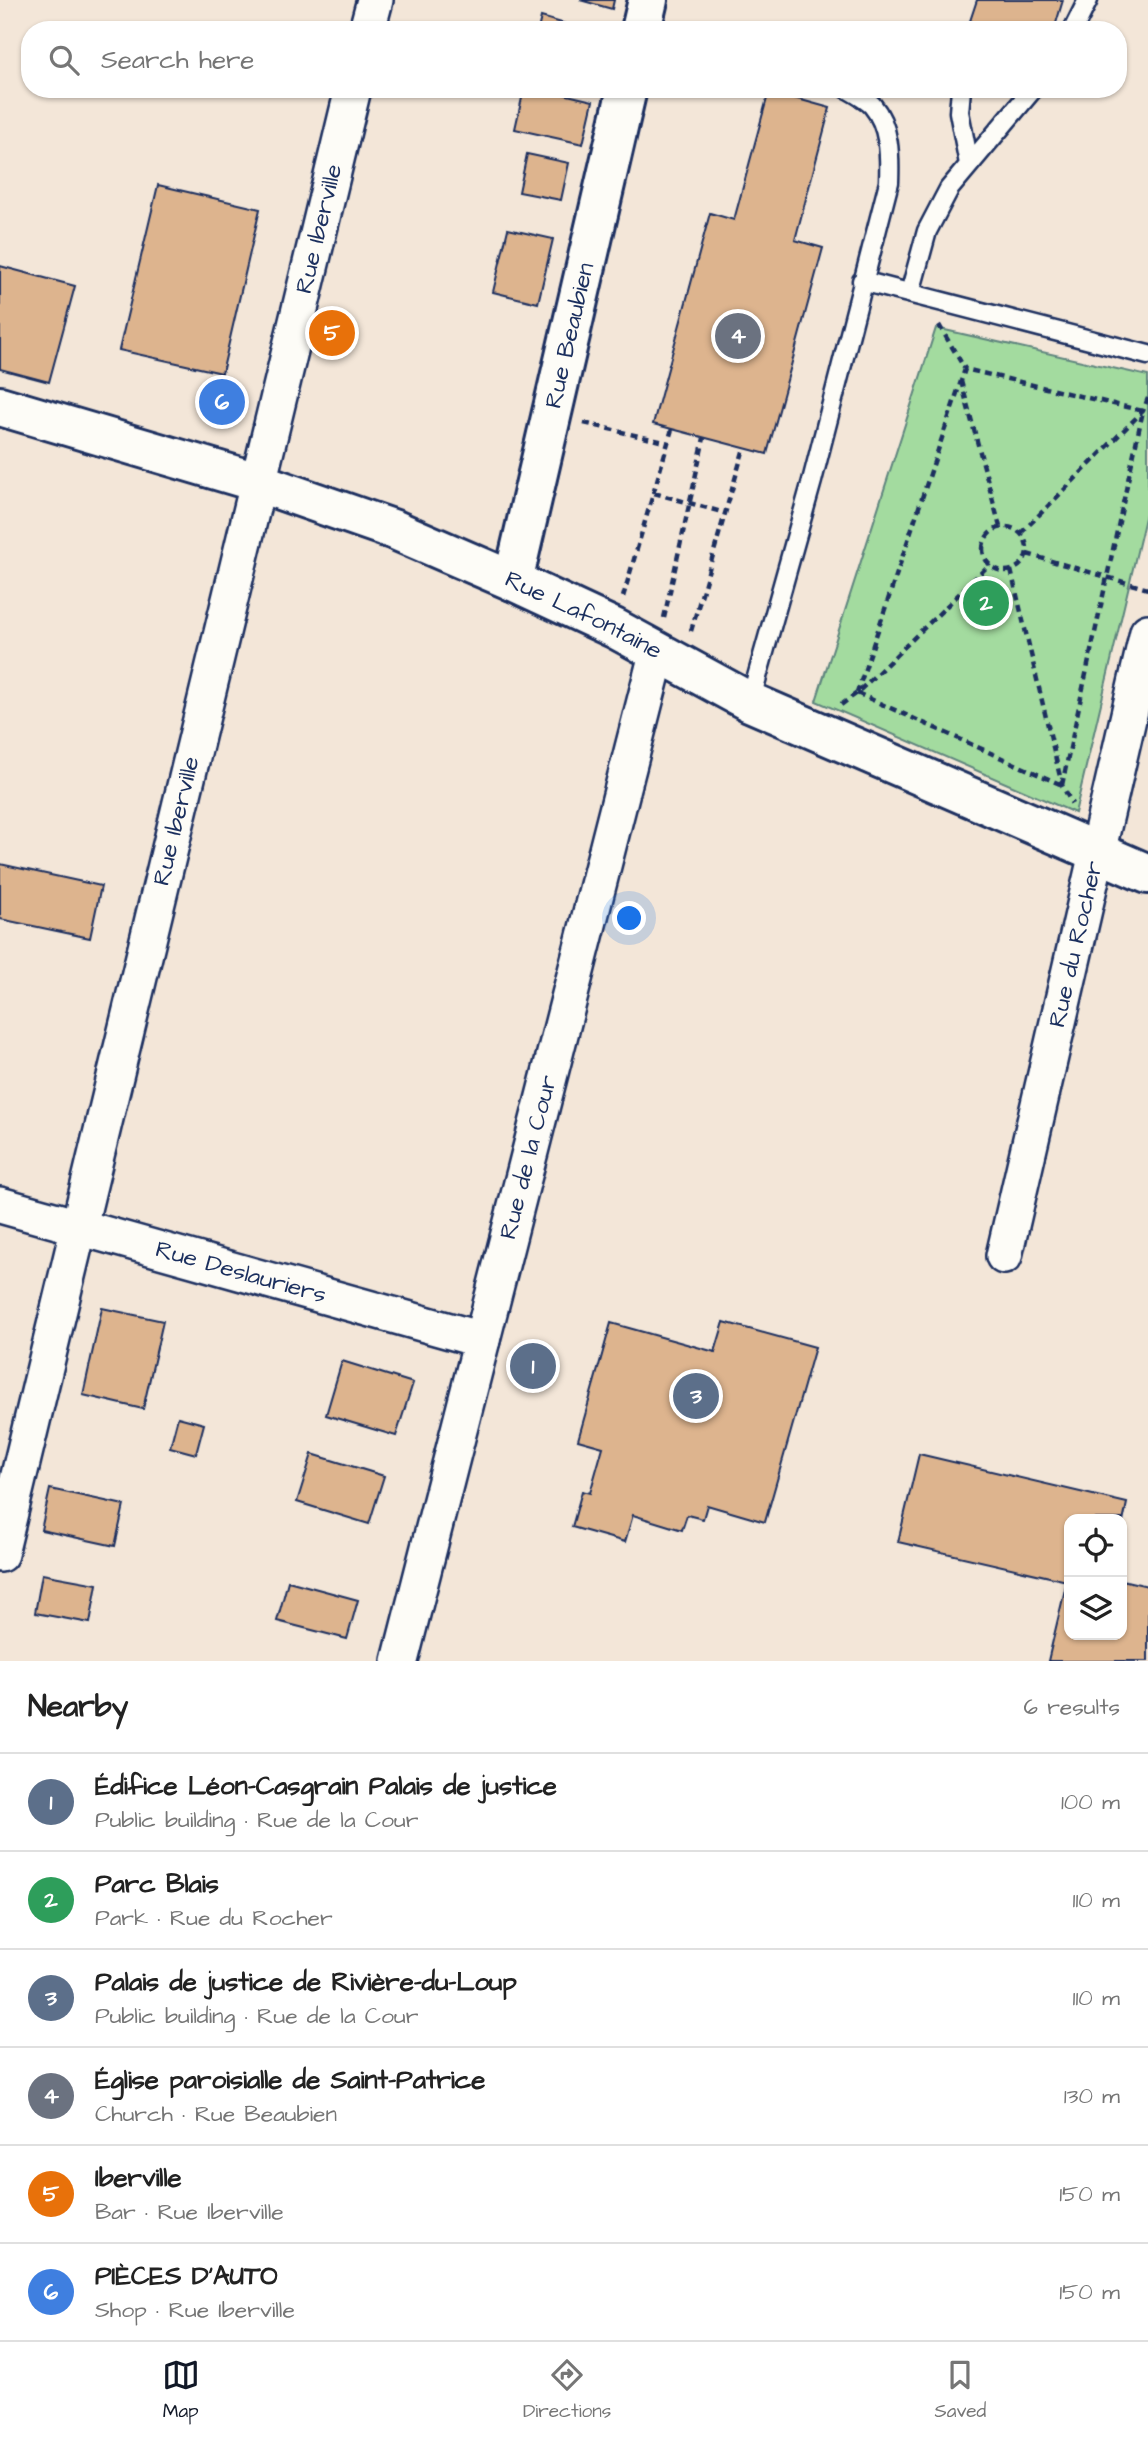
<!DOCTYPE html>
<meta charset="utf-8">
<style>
body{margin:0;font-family:"Architects Daughter",sans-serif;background:#f2f2f2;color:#222}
.controls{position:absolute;right:21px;bottom:21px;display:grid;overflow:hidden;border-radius:14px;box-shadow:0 2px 5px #0004}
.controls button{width:63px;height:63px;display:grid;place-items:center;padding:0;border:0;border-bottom:2px solid #e0e0e0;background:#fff;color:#222;font:35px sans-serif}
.you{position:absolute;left:630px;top:919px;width:24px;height:24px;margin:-18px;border:5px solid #fff;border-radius:50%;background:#1a73e8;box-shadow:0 0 0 10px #1a73e833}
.badge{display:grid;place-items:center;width:46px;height:46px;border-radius:50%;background:#111827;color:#fff;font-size:23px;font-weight:700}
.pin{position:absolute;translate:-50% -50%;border:4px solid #fff;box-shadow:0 2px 7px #0006}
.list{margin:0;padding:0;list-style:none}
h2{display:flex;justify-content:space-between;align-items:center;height:91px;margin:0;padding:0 28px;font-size:30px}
h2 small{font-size:23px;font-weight:400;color:#767676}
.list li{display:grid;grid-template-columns:46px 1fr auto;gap:21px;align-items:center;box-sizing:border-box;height:98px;padding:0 28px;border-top:2px solid #e0e0e0}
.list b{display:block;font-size:26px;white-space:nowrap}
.list p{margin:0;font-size:23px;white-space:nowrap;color:#767676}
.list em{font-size:23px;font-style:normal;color:#767676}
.icon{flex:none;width:38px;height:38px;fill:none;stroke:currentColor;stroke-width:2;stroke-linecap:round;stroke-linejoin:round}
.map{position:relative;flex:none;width:1148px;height:1661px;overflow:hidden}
.search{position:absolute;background:#fff;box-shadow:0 2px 5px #0004;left:21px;right:21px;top:21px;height:77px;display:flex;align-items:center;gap:18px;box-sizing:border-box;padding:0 24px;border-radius:28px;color:#767676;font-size:26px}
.sheet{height:679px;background:#fff}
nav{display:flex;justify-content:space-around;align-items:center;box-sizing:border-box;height:98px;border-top:2px solid #e0e0e0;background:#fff;font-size:19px;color:#767676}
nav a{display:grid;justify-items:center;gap:4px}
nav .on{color:#111827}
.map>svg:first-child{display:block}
.green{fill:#a3db9f;stroke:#5f857e;stroke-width:2}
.building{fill:#ddb48e;stroke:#1b2f5e;stroke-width:2}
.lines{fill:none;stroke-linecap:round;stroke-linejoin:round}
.lane-casing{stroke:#1b2f5e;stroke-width:23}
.street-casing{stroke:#1b2f5e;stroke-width:40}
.secondary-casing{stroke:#1b2f5e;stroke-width:44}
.path{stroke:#1b2f5e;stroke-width:4.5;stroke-dasharray:7 5;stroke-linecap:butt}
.lane{stroke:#fdfcf7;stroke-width:18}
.street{stroke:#fdfcf7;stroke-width:35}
.secondary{stroke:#fdfcf7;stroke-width:38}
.labels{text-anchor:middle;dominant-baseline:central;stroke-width:5;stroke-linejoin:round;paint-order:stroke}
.street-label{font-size:24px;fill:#1b2f5e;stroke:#fdfcf7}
</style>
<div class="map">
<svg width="1148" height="1661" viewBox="0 0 1148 1661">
<rect width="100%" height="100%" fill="#f3e6d8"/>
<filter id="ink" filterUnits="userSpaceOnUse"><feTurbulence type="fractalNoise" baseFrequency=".0143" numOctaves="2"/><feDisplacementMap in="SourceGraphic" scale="14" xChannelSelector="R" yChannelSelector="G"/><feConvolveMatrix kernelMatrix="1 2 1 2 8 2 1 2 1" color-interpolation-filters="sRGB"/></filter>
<g filter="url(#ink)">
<path class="green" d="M 936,328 L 1148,376 L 1148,505 L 1075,813 L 816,701 Z"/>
<path class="building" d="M 580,0 L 614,0 L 612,9 Z
M 977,0 L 1063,0 L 1054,30 L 1000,30 L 970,21 Z
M 541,17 L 586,30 L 538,30 Z
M 524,89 L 542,89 L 593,101 L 583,144 L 515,129 Z
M 769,91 L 830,108 L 795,240 L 823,248 L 767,454 L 653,424 L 710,213 L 734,220 Z
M 527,154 L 569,163 L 561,200 L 519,192 Z
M 158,185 L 260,209 L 222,373 L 119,350 Z
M 508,229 L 553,239 L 538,303 L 493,292 Z
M 0,266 L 75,286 L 49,382 L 0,369 Z
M 0,864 L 101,886 L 90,938 L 0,919 Z
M 102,1308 L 163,1321 L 143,1409 L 83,1395 Z
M 724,1322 L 815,1347 L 765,1522 L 707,1505 L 703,1519 L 687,1515 L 682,1530 L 633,1515 L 625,1542 L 572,1527 L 582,1491 L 590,1493 L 603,1447 L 578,1440 L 611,1323 L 715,1352 Z
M 342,1361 L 413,1383 L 396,1436 L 326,1415 Z
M 178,1417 L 204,1424 L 196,1454 L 170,1447 Z
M 312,1454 L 384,1476 L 369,1524 L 297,1502 Z
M 919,1454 L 1127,1503 L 1122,1527 L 1122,1519 L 1069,1519 L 1069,1635 L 1122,1635 L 1122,1580 L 1148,1586 L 1148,1661 L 1048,1661 L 1067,1581 L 898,1542 Z
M 50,1489 L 124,1505 L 115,1546 L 41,1530 Z
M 42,1574 L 97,1584 L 90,1623 L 35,1613 Z
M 288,1581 L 358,1600 L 347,1639 L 277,1621 Z"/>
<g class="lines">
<g class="lane-casing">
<path id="lane" d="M 1073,30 L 1088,0
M 961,89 L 959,112 L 969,164
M 862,281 L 1148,355
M 910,293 L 927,231 L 949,189 L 1033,89
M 750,702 L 812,481 L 889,182 C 890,156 890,126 872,105 C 866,99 855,93 848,89"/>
</g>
<g class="street-casing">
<g id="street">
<path d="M 367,30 L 375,0"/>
<path id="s1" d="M 0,1205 L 482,1340"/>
<path id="s2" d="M 1004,1256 L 1148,632"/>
<path id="s3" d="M 0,1554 L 353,89"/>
<path id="s4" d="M 400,1661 L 657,654"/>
</g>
</g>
<g class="secondary-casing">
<g id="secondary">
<path d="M 641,30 L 648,0"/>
<path id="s5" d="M 0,406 L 257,482 L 395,530 L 513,581 L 614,628 L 750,702 L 1148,874"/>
<path id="s6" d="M 513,581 L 627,89"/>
</g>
</g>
<path class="path" d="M 939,325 L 965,369
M 961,381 L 1000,527
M 584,423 L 668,443
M 654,493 L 725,513
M983 549a22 22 0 1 1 44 0a22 22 0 1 1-44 0Z
M 1021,533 L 1143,411 L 1148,398
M 1027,554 L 1148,589
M 1011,570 L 1062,785 L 1072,804
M 623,597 L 672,429
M 664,618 L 704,438
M 691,631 L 744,448
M 857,693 L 965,369 L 1143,411 L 1062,785
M 857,693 L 1062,785
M 841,705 L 857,693 L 990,564"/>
<use href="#lane" class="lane"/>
<use href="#street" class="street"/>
<use href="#secondary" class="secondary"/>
</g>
</g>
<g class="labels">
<g class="street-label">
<text stroke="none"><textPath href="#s3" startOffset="1363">Rue Iberville</textPath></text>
<text stroke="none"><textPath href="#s6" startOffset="252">Rue Beaubien</textPath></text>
<text stroke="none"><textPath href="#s5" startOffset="621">Rue Lafontaine</textPath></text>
<text stroke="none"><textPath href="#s3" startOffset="754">Rue Iberville</textPath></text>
<text stroke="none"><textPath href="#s2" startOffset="320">Rue du Rocher</textPath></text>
<text stroke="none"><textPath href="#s4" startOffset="520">Rue de la Cour</textPath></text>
<text stroke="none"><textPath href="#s1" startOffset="250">Rue Deslauriers</textPath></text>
</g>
</g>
</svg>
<div class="controls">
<button><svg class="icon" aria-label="locate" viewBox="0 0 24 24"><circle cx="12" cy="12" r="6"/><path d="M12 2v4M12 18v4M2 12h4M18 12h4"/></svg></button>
<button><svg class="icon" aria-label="layers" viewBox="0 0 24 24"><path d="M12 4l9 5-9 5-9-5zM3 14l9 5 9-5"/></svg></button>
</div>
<div class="you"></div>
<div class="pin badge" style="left:533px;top:1366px;background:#5c6f8a">1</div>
<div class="pin badge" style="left:986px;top:603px;background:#2e9e5b">2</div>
<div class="pin badge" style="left:696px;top:1396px;background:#5c6f8a">3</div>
<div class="pin badge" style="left:738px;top:336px;background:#6b7280">4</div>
<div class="pin badge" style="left:332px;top:333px;background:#e8710a">5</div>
<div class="pin badge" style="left:222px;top:402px;background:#3f7fe0">6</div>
<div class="search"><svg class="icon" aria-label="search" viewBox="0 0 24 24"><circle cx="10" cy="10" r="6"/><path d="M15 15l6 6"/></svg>Search here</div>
</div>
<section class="sheet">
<h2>Nearby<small>6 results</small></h2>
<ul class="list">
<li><span class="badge" style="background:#5c6f8a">1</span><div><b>Édifice Léon-Casgrain Palais de justice</b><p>Public building · Rue de la Cour</p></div><em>100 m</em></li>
<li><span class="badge" style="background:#2e9e5b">2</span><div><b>Parc Blais</b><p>Park · Rue du Rocher</p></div><em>110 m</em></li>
<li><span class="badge" style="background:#5c6f8a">3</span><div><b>Palais de justice de Rivière-du-Loup</b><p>Public building · Rue de la Cour</p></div><em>110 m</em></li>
<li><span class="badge" style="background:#6b7280">4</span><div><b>Église paroisialle de Saint-Patrice</b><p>Church · Rue Beaubien</p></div><em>130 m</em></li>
<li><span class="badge" style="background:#e8710a">5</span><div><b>Iberville</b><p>Bar · Rue Iberville</p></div><em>150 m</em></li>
<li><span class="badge" style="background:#3f7fe0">6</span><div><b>PIÈCES D'AUTO</b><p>Shop · Rue Iberville</p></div><em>150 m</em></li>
</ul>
</section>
<nav>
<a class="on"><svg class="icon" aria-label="map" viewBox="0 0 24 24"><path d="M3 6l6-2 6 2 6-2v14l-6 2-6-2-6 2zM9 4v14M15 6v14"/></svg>Map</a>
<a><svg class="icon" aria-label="directions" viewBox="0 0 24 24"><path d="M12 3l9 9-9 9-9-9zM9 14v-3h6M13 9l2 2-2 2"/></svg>Directions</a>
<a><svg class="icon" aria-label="saved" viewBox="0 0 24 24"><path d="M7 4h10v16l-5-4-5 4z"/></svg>Saved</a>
</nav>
